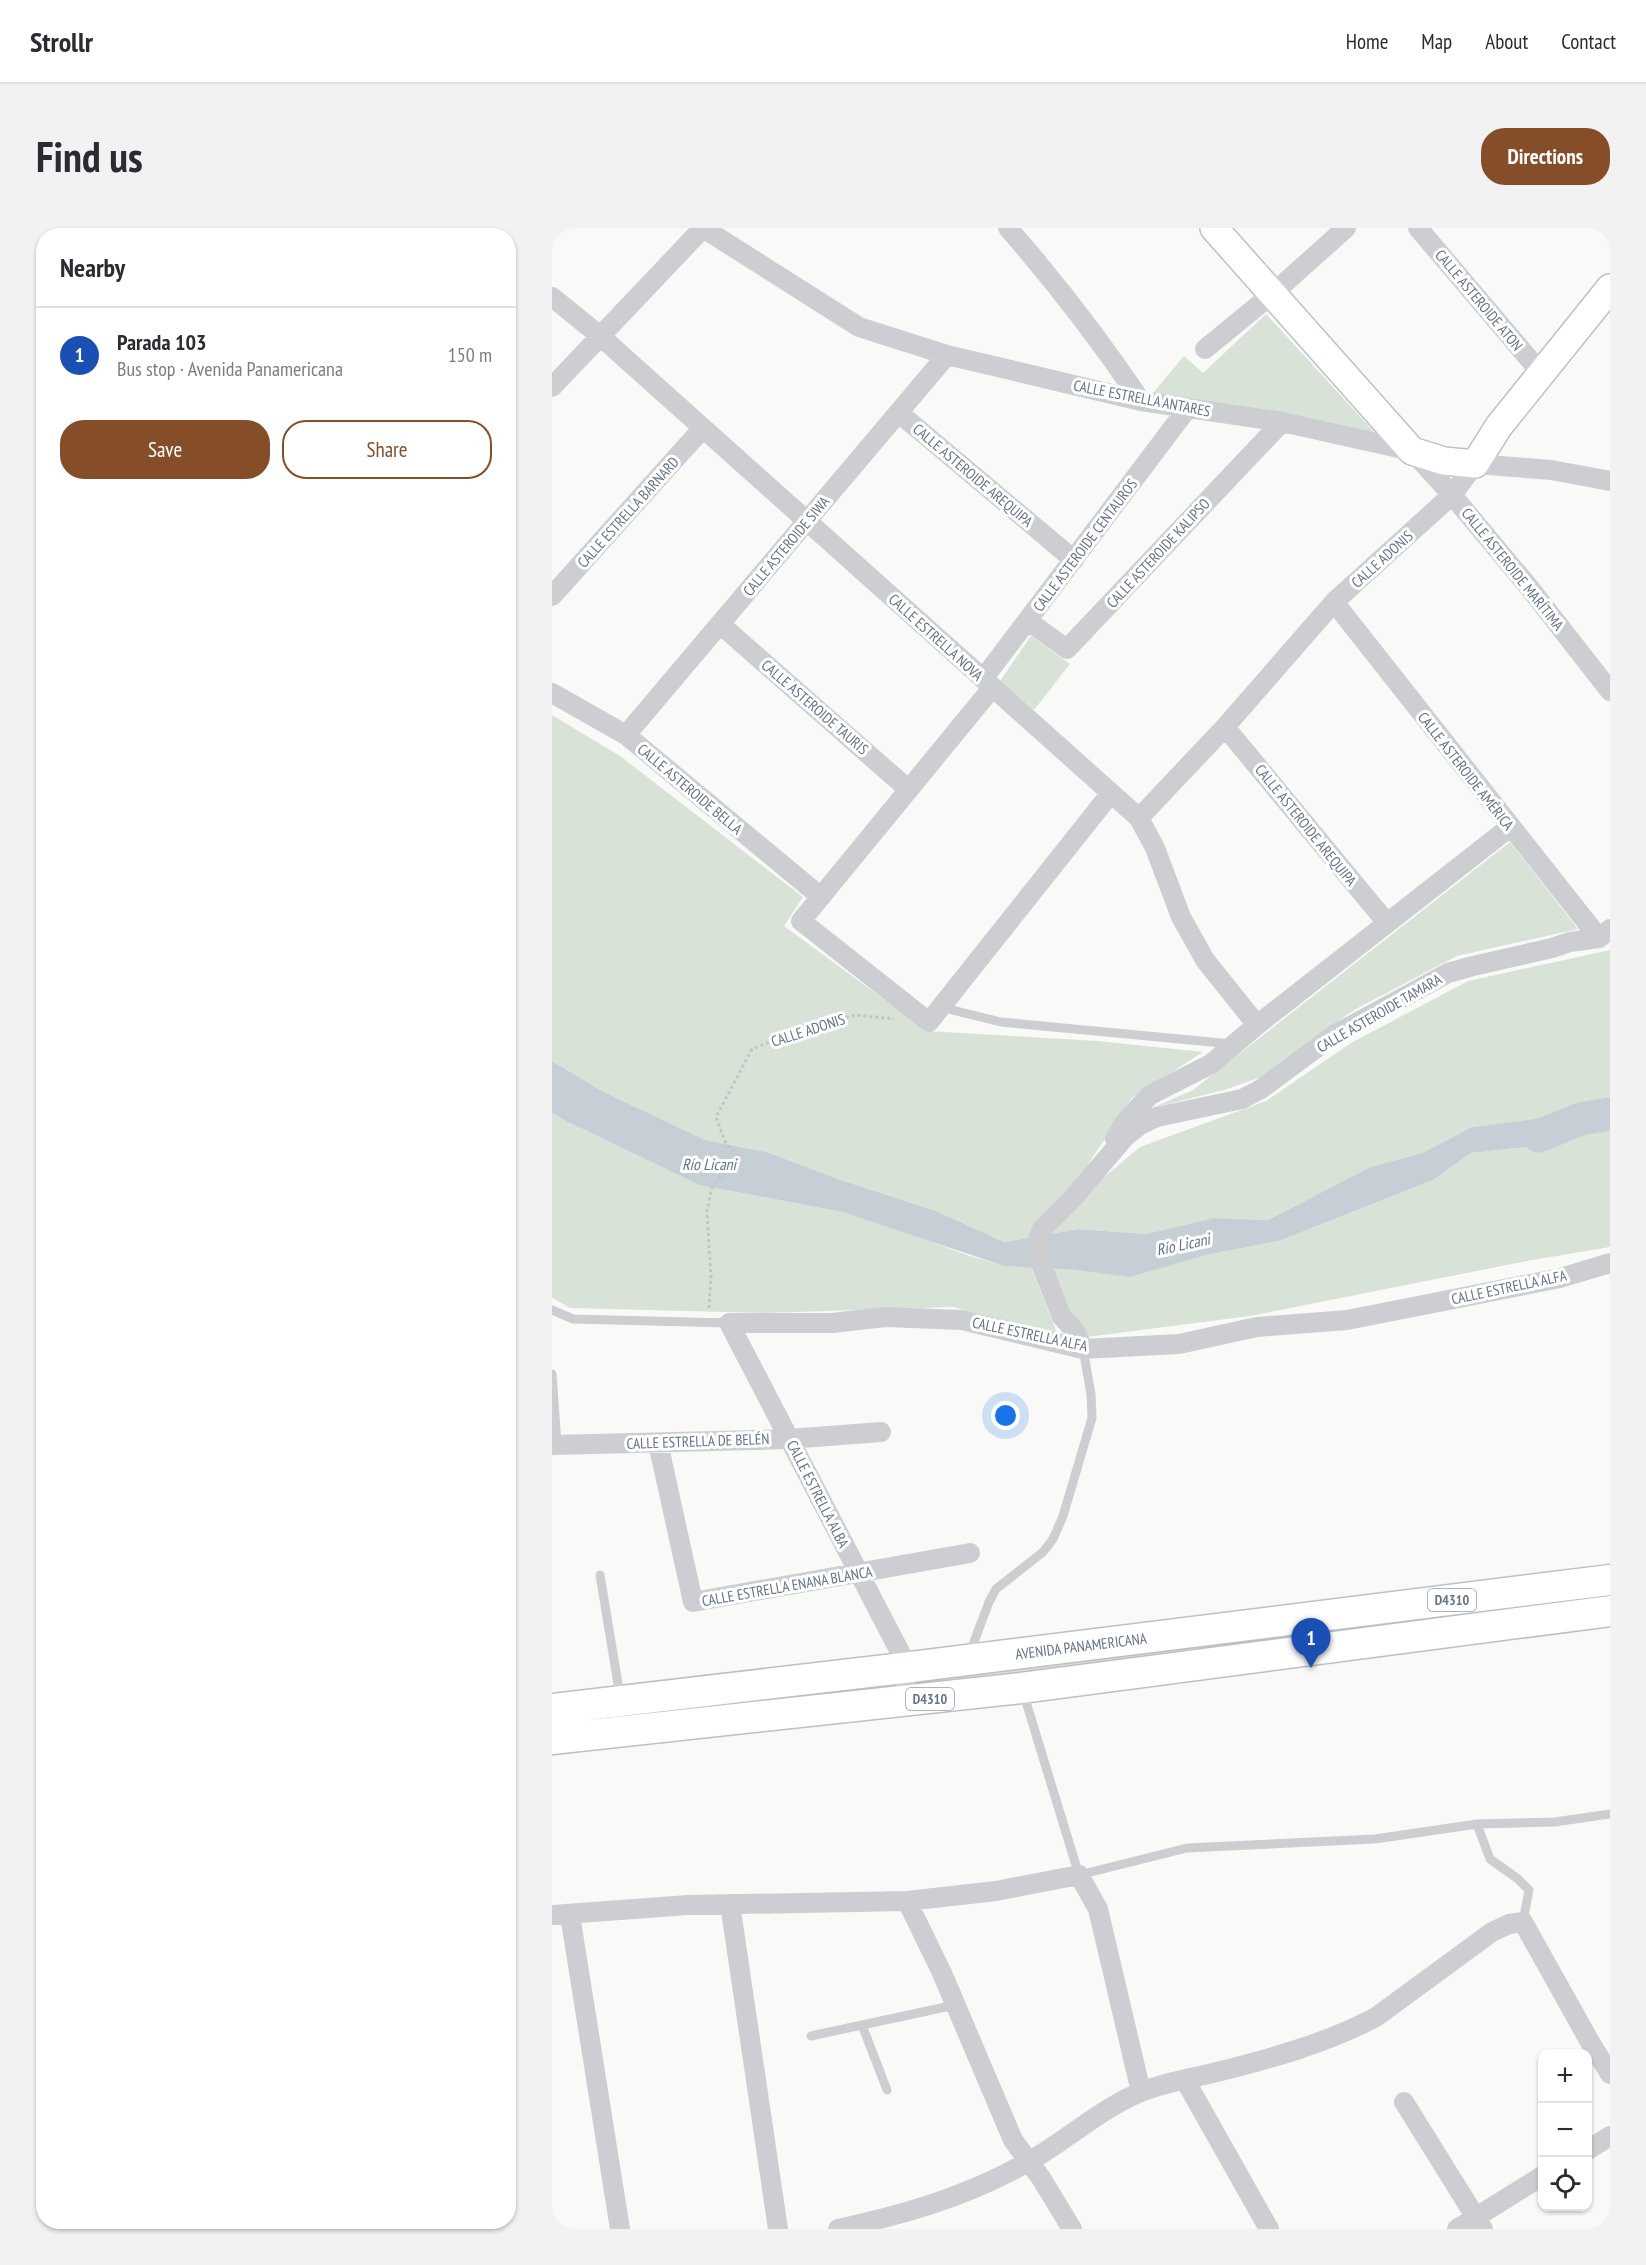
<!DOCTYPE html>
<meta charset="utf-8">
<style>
body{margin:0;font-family:"PT Sans Narrow",sans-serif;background:#f2f2f3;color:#2b2b33}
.controls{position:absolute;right:18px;bottom:18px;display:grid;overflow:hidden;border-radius:12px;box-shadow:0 2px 4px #0004}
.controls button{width:54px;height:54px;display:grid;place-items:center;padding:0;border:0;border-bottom:2px solid #e1e1e2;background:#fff;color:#2b2b33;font:30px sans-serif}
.you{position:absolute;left:454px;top:1188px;width:21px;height:21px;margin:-15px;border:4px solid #fff;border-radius:50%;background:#1a73e8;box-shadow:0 0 0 9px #1a73e833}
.badge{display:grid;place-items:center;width:39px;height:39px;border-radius:50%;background:#864e28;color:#fff;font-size:20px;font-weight:700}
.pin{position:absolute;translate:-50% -50px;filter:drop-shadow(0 2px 3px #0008)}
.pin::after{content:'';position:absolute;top:32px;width:21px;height:18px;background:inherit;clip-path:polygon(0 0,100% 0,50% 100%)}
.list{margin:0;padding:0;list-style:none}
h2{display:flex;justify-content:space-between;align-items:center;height:78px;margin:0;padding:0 24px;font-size:26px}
h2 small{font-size:20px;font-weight:400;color:#7c7c81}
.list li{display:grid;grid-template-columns:39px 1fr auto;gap:18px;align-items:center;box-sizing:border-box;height:96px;padding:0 24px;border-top:2px solid #e1e1e2}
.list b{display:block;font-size:22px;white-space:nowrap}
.list p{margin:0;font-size:20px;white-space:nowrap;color:#7c7c81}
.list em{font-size:20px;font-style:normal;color:#7c7c81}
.actions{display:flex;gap:12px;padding:18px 24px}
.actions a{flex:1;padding:14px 0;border:2px solid #864e28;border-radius:24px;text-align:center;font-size:21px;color:#864e28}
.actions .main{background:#864e28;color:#fff}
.icon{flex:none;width:33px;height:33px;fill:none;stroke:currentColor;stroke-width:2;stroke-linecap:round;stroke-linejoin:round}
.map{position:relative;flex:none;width:1058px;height:2001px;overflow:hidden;border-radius:24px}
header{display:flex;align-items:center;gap:36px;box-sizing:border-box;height:84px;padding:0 30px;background:#fff;border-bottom:2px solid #e1e1e2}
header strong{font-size:28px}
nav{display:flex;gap:33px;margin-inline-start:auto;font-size:21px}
.intro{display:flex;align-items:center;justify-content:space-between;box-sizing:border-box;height:144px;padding:0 36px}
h1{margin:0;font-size:42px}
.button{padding:15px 27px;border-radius:24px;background:#864e28;color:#fff;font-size:21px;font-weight:700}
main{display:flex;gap:36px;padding:0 36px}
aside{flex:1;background:#fff;border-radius:24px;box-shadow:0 2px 4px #0004}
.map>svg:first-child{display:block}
.green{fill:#d9e2d7}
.water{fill:#c7cfd6}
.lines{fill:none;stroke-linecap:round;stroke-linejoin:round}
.river{stroke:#c7cfd6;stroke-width:33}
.secondary-casing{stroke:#bdc1c7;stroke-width:30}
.primary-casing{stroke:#bcbfc4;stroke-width:33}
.path{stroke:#c2c4c7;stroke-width:3;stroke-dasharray:3 3;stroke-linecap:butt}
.lane{stroke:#ccced2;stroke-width:9}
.street{stroke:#ccced2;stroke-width:20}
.secondary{stroke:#fff;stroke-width:27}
.primary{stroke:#fff;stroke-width:30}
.labels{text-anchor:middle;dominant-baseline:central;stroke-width:6;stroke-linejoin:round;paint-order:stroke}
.shield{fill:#fff;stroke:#939dae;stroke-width:1.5}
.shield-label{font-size:14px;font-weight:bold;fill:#65738b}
.street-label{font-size:15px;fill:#65738b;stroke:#fff}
.water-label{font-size:16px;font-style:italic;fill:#617586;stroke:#fff}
</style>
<header>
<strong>Strollr</strong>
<nav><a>Home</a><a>Map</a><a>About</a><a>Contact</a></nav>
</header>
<div class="intro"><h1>Find us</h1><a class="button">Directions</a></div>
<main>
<aside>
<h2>Nearby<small></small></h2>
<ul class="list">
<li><span class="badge" style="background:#1a4fb4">1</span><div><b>Parada 103</b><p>Bus stop · Avenida Panamericana</p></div><em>150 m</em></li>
</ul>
<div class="actions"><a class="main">Save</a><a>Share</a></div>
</aside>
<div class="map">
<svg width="1058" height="2001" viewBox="0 0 1058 2001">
<rect width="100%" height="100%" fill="#f9faf7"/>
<path class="green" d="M 714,86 L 824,206 L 601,165 L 632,128 L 651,145 Z
M 479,408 L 518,436 L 482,482 L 448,453 Z
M 0,487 L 68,528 L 251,669 L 232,698 L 375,803 L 546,813 L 651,824 L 580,870 L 535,938 L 551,950 L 588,919 L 714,873 L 799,815 L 916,753 L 1058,722 L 1058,1019 L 975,1033 L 698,1088 L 535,1109 L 521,1089 L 501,1041 L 524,1042 L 654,1027 L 727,1013 L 881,952 L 919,925 L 983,918 L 1038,897 L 971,893 L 920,899 L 870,925 L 818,939 L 716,992 L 662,990 L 594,1006 L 527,1001 L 452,1014 L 384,983 L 280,949 L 215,924 L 153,912 L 50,863 L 0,833 Z
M 958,614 L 1026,701 L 905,728 L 802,782 L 709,849 L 672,862 L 600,880 L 641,862 Z
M 0,885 L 14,893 L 147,957 L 291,984 L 336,998 L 418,1028 L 452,1038 L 479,1039 L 506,1107 L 401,1079 L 212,1085 L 18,1080 L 0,1070 Z
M 1058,1361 L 1058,1372 L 369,1463 L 368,1452 Z"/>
<path class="water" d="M 0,833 L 50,863 L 153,912 L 215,924 L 283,950 L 384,983 L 452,1014 L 527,1001 L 594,1006 L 662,990 L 716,992 L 818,939 L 870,925 L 920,899 L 1024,886 L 1039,897 L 983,918 L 919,925 L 881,952 L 727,1013 L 654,1027 L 578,1049 L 524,1042 L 452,1038 L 291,984 L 147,957 L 14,893 L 0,885 Z"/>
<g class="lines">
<path class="river" d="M 987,908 L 1028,891 L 1058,886"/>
<g class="secondary-casing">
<path id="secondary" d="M 662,0 L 860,223 L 892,233 L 923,236 L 947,198 L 1058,60"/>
</g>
<g class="primary-casing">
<path id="primary" d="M 0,1481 L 351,1440 L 1058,1352
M 0,1511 L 469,1460 L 1058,1383"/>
</g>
<path class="path" d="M 157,1080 L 159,1049 L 155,983 L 160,959 L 186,928 L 174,916 L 164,889 L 200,821 L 261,797 L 304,787 L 342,791"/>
<path class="lane" d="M 388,779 L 449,794 L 680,816
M 0,1082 L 21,1091 L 177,1095
M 0,1146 L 5,1216
M 48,1347 L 68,1468
M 417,1427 L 437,1374 L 444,1361 L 491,1324 L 501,1311 L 511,1288 L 540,1190 L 539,1166 L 531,1121
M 471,1464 L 527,1647 L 635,1620 L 823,1611 L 925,1596 L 1003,1594 L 1058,1586
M 925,1596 L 938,1631 L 966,1651 L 977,1662 L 971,1694
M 310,1797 L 335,1862
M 259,1808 L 403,1777"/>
<path class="street" d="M 151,0 L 307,99 L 395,127 L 589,173 L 730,194 L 860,223 L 900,267 L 976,358 L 1058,463
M 456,0 C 504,55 548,112 589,173
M 866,0 L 989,145
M 0,69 L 47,107 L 587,590 L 603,620 L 629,689 L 653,732 L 705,797
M 653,121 L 719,67 L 794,0
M 0,159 L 151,0
M 347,185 L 522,332
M 0,368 L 151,200
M 782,374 L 1047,710
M 476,393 L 515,421 L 730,194
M 168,396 L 357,562
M 431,451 L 635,181
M 440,460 L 249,693 L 377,794 L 559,565
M 0,465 L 74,507 L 269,669
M 673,499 L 835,695
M 74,507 L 395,127
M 587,590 L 673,499 L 782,374 L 900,267 L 923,236 L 999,242 L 1058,253
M 563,911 L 573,894 L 598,867 L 659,836 L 705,797 L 958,599
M 531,1121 L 523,1103 L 510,1089 L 483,1021 L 490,1001 L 522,969 L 573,909 L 588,897 L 605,889 L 690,871 L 709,861 L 782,807 L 896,745 L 921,738 L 1000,720 L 1018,714 L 1047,710 L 1058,701
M 106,1215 L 141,1374 L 418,1325
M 0,1217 L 237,1211 L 329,1204
M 356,1473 L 348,1424 L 177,1095 L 280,1095 L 333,1089 L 410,1092 L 531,1121 L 627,1116 L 705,1099 L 795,1092 L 1008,1050 L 1058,1035
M 355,1673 L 390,1745 L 461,1912 L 489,1950 L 520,2001
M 178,1676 L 226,2001
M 0,1687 L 136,1677 L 355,1673 L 444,1663 L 527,1647 L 546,1681 L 589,1864
M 18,1687 L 68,2001
M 633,1852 L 717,2001
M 852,1874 L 931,2001
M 1036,1922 L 1058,1908
M 286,2001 C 353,1986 414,1969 474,1935 C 511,1915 543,1885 582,1867 C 605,1856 636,1851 661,1845 C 717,1831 773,1816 824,1789 L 940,1704 L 957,1696 L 971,1694 L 1038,1814 L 1058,1846
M 905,2001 L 990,1948"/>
<use href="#secondary" class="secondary"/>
<use href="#primary" class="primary"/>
</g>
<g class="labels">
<g class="shield">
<rect x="876" y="1361" width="48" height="22" rx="4.5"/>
<rect x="354" y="1460" width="48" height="22" rx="4.5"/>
</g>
<g class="shield-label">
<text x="900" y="1372">D4310</text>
<text x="378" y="1471">D4310</text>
</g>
<g class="street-label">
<text transform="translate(927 72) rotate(50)">CALLE ASTEROIDE ATON</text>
<text transform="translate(590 170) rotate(11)">CALLE ESTRELLA ANTARES</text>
<text transform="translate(421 247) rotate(40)">CALLE ASTEROIDE AREQUIPA</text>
<text transform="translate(76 284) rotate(-48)">CALLE ESTRELLA BARNARD</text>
<text transform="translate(533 317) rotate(-53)">CALLE ASTEROIDE CENTAUROS</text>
<text transform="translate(234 318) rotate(-50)">CALLE ASTEROIDE SIWA</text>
<text transform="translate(606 325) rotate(-47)">CALLE ASTEROIDE KALIPSO</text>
<text transform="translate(830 331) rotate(-42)">CALLE ADONIS</text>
<text transform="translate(961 341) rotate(51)">CALLE ASTEROIDE MARÍTIMA</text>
<text transform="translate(384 409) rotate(42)">CALLE ESTRELLA NOVA</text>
<text transform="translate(263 479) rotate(41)">CALLE ASTEROIDE TAURIS</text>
<text transform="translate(914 543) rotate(52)">CALLE ASTEROIDE AMÉRICA</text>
<text transform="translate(138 561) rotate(40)">CALLE ASTEROIDE BELLA</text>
<text transform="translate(754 597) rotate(51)">CALLE ASTEROIDE AREQUIPA</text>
<text transform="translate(827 785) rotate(-30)">CALLE ASTEROIDE TAMARA</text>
<text transform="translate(256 802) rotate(-18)">CALLE ADONIS</text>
<text transform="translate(957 1059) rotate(-12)">CALLE ESTRELLA ALFA</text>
<text transform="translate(478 1106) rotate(12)">CALLE ESTRELLA ALFA</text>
<text transform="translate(146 1213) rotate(-2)">CALLE ESTRELLA DE BELÉN</text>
<text transform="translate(266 1266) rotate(63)">CALLE ESTRELLA ALBA</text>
<text transform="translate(235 1358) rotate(-10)">CALLE ESTRELLA ENANA BLANCA</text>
<text transform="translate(529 1418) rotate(-7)">AVENIDA PANAMERICANA</text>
</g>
<g class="water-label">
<text x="157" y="936">Río Licani</text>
<text transform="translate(631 1016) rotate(-12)">Río Licani</text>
</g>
</g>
</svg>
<div class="controls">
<button>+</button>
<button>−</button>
<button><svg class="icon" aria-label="locate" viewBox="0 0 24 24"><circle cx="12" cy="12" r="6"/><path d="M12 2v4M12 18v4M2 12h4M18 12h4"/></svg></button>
</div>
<div class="you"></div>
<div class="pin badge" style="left:759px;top:1440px;background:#1a4fb4">1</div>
</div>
</main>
